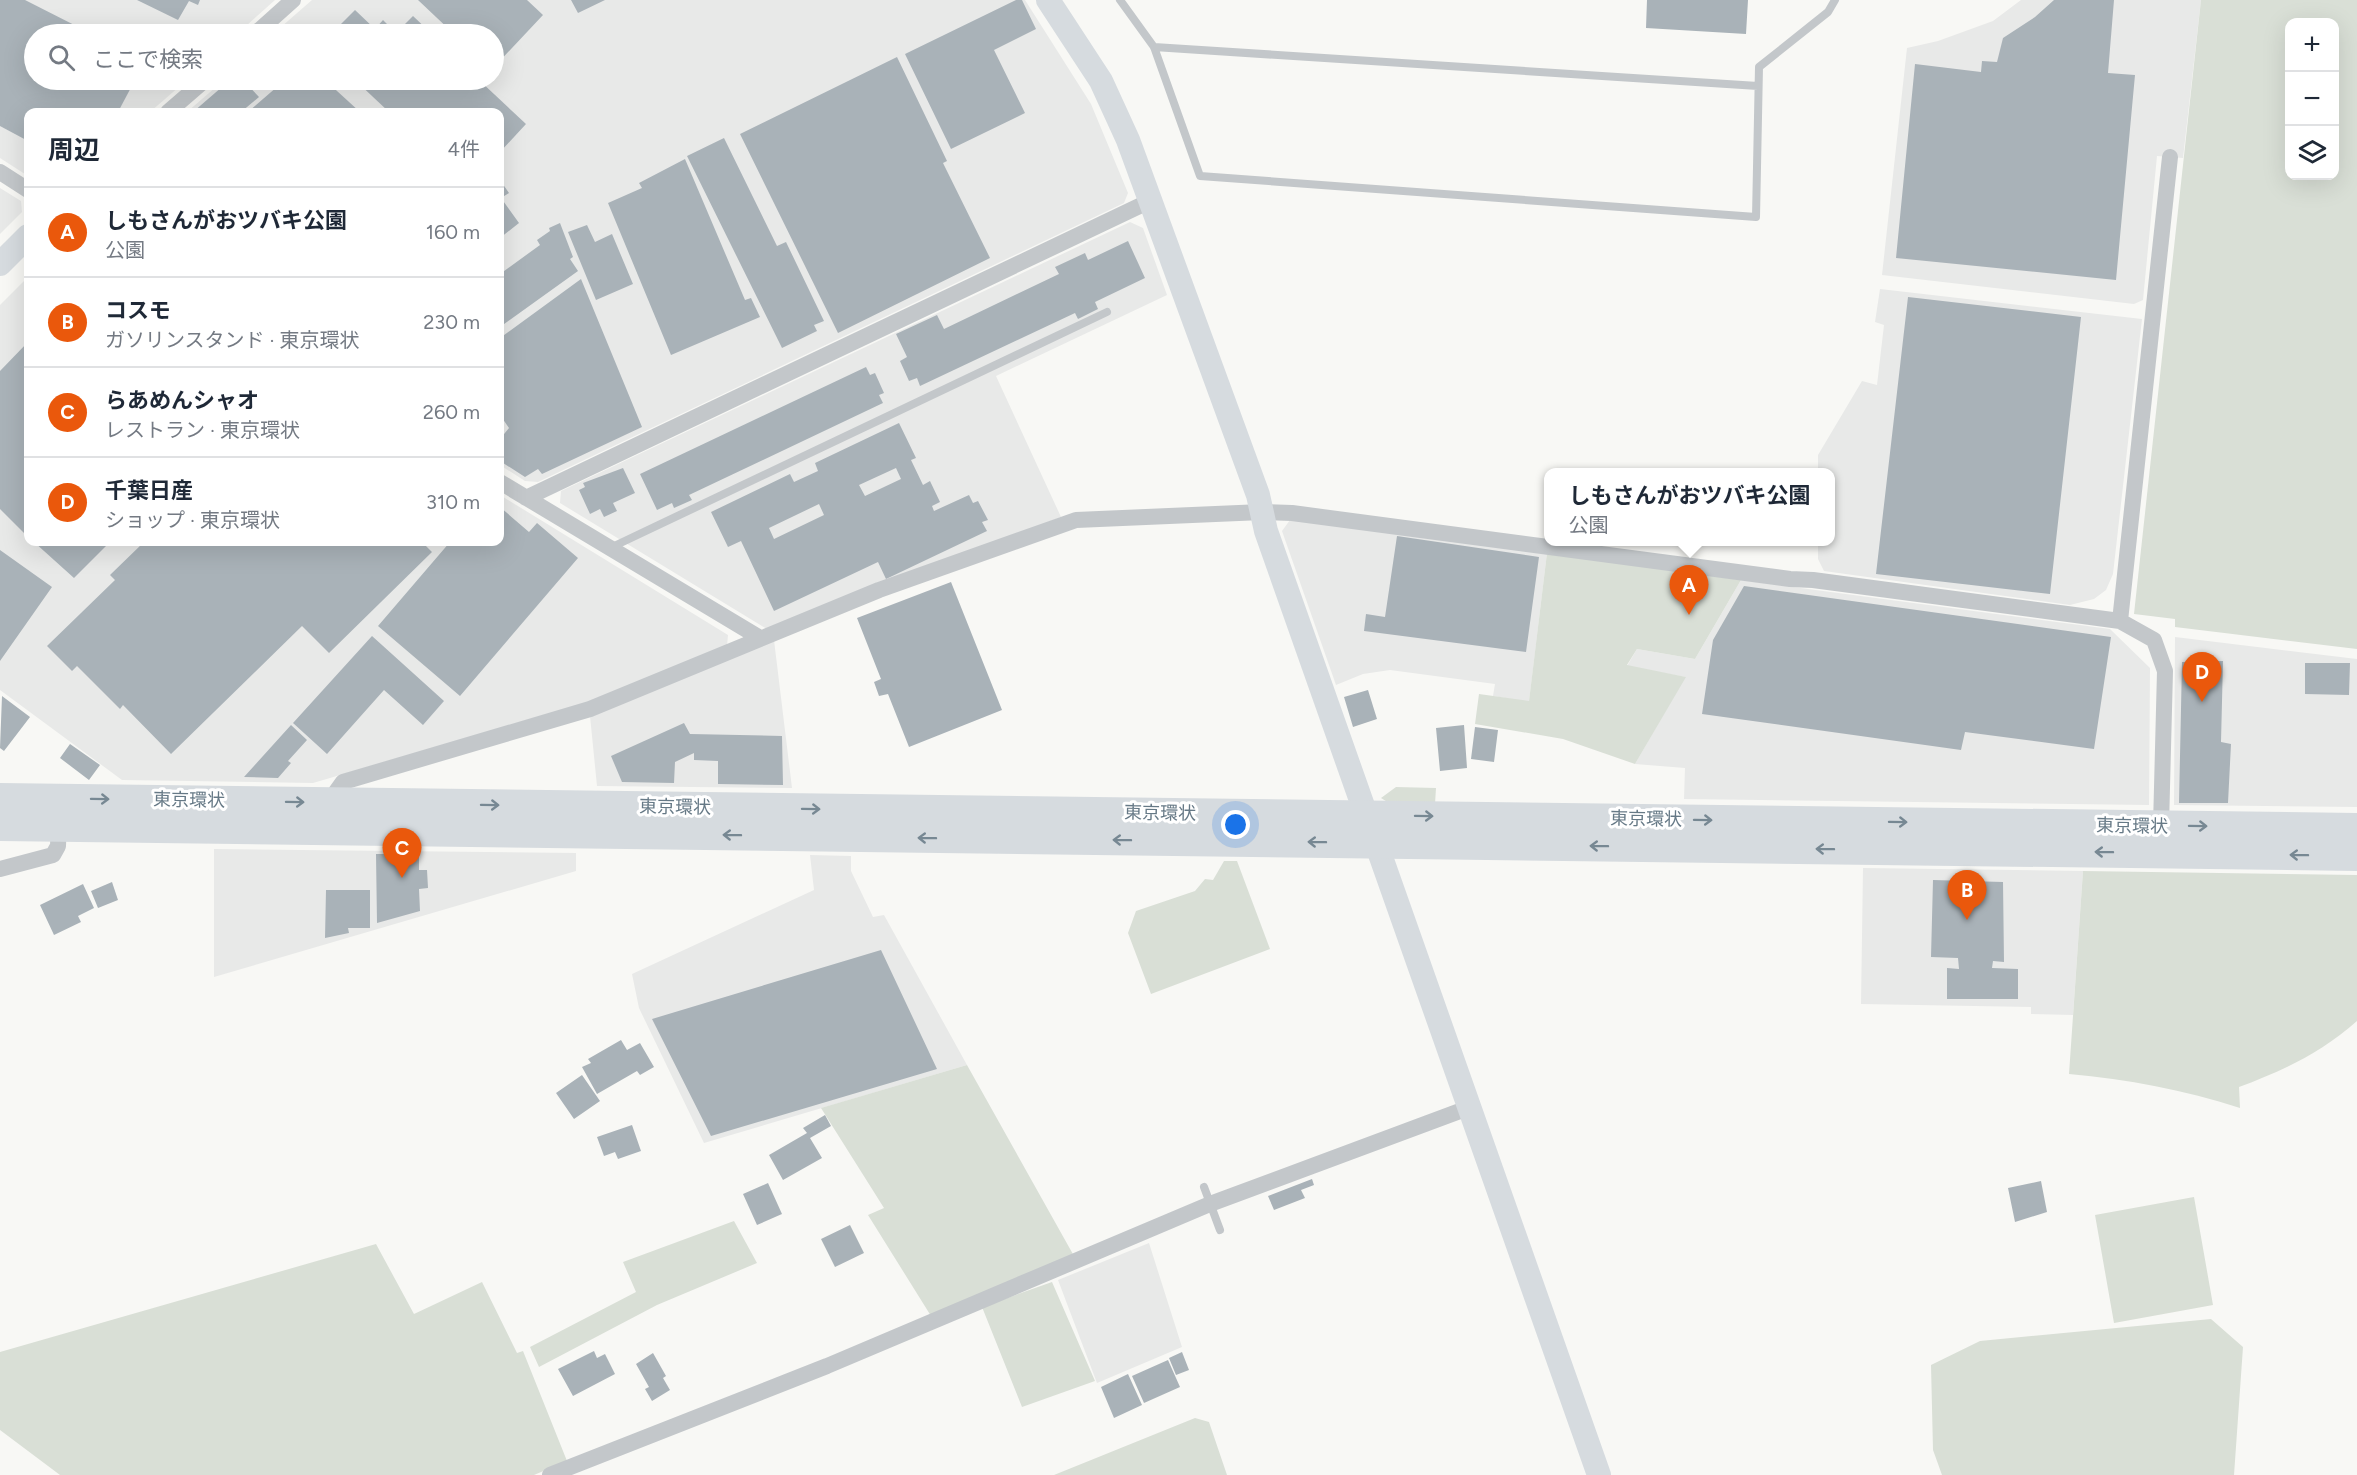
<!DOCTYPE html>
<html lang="ja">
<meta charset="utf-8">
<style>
body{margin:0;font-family:Figtree,"Noto Sans JP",sans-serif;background:#f2f2f3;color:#1f2937}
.controls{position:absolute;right:18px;top:18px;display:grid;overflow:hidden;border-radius:12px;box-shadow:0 6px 24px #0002}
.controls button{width:54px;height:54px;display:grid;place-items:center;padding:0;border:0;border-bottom:2px solid #e0e1e3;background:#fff;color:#1f2937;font:30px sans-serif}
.you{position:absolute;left:1236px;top:825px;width:21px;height:21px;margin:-15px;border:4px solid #fff;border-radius:50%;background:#1a73e8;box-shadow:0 0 0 9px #1a73e833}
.badge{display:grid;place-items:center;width:39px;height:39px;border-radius:50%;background:#ea580c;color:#fff;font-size:20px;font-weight:700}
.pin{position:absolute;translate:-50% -50px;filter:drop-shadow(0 2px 3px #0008)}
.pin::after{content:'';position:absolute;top:32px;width:21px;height:18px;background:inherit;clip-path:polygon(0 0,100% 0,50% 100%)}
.popup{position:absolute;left:1544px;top:468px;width:291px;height:78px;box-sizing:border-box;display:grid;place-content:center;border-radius:12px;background:#fff;filter:drop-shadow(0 2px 4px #0005);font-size:20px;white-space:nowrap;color:#747a83}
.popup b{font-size:22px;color:#1f2937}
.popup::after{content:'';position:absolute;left:50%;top:100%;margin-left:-12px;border:12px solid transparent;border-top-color:#fff}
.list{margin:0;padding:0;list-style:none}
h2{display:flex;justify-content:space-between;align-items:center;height:78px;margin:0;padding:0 24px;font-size:26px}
h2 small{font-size:20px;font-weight:400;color:#747a83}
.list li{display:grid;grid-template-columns:39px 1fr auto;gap:18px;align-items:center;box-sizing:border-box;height:90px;padding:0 24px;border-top:2px solid #e0e1e3}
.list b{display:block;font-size:22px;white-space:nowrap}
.list p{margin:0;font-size:20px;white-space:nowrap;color:#747a83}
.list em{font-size:20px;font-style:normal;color:#747a83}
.icon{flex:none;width:33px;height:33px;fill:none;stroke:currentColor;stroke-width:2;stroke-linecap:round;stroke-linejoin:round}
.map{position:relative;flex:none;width:2357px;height:1475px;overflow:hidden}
.search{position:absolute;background:#fff;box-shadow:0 6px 24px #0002;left:24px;top:24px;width:480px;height:66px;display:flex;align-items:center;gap:15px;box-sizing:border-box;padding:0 21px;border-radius:33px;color:#747a83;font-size:22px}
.panel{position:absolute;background:#fff;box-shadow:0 6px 24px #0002;left:24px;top:108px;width:480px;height:438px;border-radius:12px}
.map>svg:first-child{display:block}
.built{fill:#e8e9e8}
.green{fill:#d9dfd6;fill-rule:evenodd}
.building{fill:#a9b2b8;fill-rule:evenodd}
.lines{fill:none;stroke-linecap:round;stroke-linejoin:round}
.lane{stroke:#c3c7ca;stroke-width:8}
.street{stroke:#c3c7ca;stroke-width:16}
.secondary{stroke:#d6dbdf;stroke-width:24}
.highway{stroke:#d6dbdf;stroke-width:30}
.oneway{stroke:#778893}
.labels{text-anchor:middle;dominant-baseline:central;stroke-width:6;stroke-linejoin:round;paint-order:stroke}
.street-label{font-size:18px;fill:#667986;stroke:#fff}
</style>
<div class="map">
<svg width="2357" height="1475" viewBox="0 0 2357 1475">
<rect width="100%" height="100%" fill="#f8f8f5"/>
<path class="built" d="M 0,0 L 275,0 L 237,34 L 34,34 L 34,80 L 187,80 L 150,112 L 28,112 L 28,176 L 0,158 Z
M 312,0 L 1025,0 L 1091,104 L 1128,193 L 1124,203 L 538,482 L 525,481 L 500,465 L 500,112 L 187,112 L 224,80 L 494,80 L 494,34 L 273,34 Z
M 2021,0 L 2201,0 L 2183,158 L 2157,156 L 2143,300 L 2134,304 L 1882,275 L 1907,48 L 1938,41 L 1993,21 Z
M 0,188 L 21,201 L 22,212 L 0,234 Z
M 1130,222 L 1143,228 L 1167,295 L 996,376 L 1061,517 L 767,629 L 560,503 L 561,491 Z
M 28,277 L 28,542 L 500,542 L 500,495 L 728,635 L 727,646 L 595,700 L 313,783 L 122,780 L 0,690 L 0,305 Z
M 1880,289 L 2142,319 L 2113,574 L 2106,590 L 2094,599 L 2070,605 L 1824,571 L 1818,559 L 1818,542 L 1830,542 L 1830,472 L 1818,472 L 1818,455 L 1862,381 L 1877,385 L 1884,325 L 1875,322 Z
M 1290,520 L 1547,553 L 1529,702 L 1493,696 L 1495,684 L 1390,670 L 1363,674 L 1336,685 L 1282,531 Z
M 1741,580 L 2110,629 L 2150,668 L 2149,805 L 1684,799 L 1685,768 L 1635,764 L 1685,677 L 1627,666 L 1637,649 L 1695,659 Z
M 2175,637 L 2357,659 L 2357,807 L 2174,805 Z
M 774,640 L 792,788 L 597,786 L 590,716 Z
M 214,849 L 576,853 L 576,871 L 214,977 Z
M 810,855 L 851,856 L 851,871 L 873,917 L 884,915 L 967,1065 L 704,1143 L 639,1008 L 632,974 L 814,890 Z
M 1863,868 L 2083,871 L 2073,1015 L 2031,1014 L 2031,1007 L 1861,1004 Z
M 1149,1243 L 1182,1347 L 1097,1383 L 1058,1280 Z"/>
<path class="green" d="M 2201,0 L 2357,0 L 2357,649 L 2175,627 L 2175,619 L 2134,614 ZM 2290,22 L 2334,22 L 2334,176 L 2290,176 Z
M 1547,553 L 1741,580 L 1695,659 L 1637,649 L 1627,665 L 1686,677 L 1635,764 L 1563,739 L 1475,724 L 1479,694 L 1529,701 Z
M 1396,787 L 1436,788 L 1435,804 L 1389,803 L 1381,798 Z
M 1224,861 L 1237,861 L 1270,949 L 1151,994 L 1128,933 L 1136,911 L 1195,891 L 1205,879 L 1213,880 Z
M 2083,871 L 2357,875 L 2357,1021 C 2321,1053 2284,1070 2239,1087 L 2240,1108 C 2184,1090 2128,1079 2069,1074 Z
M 967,1065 L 1074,1256 L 931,1316 L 868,1215 L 884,1208 L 821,1108 Z
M 2194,1197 L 2213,1305 L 2114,1323 L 2095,1215 Z
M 734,1221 L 757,1263 L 657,1305 L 539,1367 L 530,1347 L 636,1292 L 623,1262 Z
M 376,1244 L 414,1314 L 482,1282 L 517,1353 L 523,1351 L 567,1461 L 534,1475 L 60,1475 L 0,1430 L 0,1352 Z
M 1052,1282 L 1095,1381 L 1022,1407 L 982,1307 Z
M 2211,1319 L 2243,1347 L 2234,1475 L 1942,1475 L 1933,1450 L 1931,1365 L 1980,1341 Z
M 1195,1418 L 1209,1422 L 1227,1475 L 1054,1475 Z"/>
<path class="building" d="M 0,0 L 25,0 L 92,34 L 34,34 L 34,80 L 135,80 L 118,112 L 28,112 L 28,141 L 0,126 Z
M 137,0 L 200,0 L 198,5 L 189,1 L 178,20 Z
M 418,0 L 527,0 L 543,15 L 494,67 L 494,34 L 454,34 Z
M 571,0 L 605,0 L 578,13 Z
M 1016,0 L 1022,0 L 1036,29 L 994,50 L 1025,113 L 951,149 L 905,54 Z
M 1647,0 L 1748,0 L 1746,34 L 1646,28 Z
M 2054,0 L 2114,0 L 2108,73 L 2135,75 L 2116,280 L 1896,258 L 1915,64 L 1981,72 L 1982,61 L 1997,62 L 2003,38 L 2035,17 Z
M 355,10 L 375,29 L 383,20 L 396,33 L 413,16 L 432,34 L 331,34 Z
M 897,57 L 947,161 L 943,163 L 990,258 L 838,333 L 740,134 Z
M 230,80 L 243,80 L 259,97 L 241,112 L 193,112 Z
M 285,80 L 325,80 L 360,112 L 248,112 Z
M 355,80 L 479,80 L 526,124 L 500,152 L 500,112 L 389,112 Z
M 724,138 L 777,246 L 786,242 L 824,321 L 814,325 L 817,331 L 782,348 L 687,156 Z
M 685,159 L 745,300 L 751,298 L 760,317 L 671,355 L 608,203 L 642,188 L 639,183 Z
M 500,180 L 509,193 L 501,198 L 519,223 L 500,238 Z
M 560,223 L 573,257 L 570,259 L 578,271 L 500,327 L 500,274 L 540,245 L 537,240 L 550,231 L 549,228 Z
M 587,225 L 595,242 L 612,234 L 633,284 L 596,300 L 568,232 Z
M 1128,241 L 1145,278 L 1095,302 L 1098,309 L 1078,319 L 1075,313 L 920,386 L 917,378 L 909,381 L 900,361 L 907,357 L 896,334 L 937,315 L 944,329 L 1059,274 L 1055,267 L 1085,253 L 1088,260 Z
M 581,279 L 642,427 L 542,474 L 538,469 L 525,477 L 500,461 L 500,439 L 509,428 L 500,415 L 500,338 Z
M 1908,297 L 2081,317 L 2050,594 L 1876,574 Z
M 28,342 L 28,537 L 0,509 L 0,371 Z
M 866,367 L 870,375 L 875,373 L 884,393 L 879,395 L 883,403 L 689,495 L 692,500 L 674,508 L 672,503 L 657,510 L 640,474 Z
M 899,423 L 916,458 L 911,460 L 923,485 L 930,481 L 940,502 L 932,506 L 934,511 L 969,495 L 973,503 L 978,501 L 988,520 L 982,522 L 987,531 L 886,579 L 878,562 L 774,611 L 741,541 L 728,547 L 711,512 L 790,474 L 794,482 L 818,471 L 815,463 ZM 896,468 L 901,479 L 865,496 L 859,485 ZM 819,504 L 824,515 L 774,539 L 769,528 Z
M 623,468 L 635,493 L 613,503 L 617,511 L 604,517 L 600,509 L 590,514 L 579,490 L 585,487 L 583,483 Z
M 500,507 L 529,532 L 537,523 L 578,558 L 460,696 L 378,626 L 450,542 L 500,542 Z
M 1397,536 L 1539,557 L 1526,652 L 1364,631 L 1366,614 L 1385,617 Z
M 34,542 L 110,542 L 74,578 Z
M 144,542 L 422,542 L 432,552 L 329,653 L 302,626 L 171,754 L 123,705 L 120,709 L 77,666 L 72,671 L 47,646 L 115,580 L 110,575 Z
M 0,550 L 52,587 L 0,661 Z
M 951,582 L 1002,710 L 909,747 L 888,694 L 879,696 L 874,682 L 881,679 L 857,618 Z
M 1744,586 L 2111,637 L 2094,749 L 1965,732 L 1961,750 L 1702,714 L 1713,640 Z
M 372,636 L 444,701 L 423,725 L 384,690 L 327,754 L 293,723 Z
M 2223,661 L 2221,742 L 2231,744 L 2228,803 L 2179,803 L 2182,662 Z
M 2305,663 L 2350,663 L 2349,695 L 2305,694 Z
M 1368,690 L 1377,719 L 1353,727 L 1344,697 Z
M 2,696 L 30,717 L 4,751 L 0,748 Z
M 684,723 L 690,734 L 782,736 L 783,785 L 718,784 L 718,761 L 694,760 L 694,753 L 675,762 L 674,783 L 622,782 L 611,756 Z
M 291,725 L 307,740 L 288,761 L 291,763 L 278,778 L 244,777 Z
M 1464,725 L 1467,768 L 1440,771 L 1436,728 Z
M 1475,727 L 1498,730 L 1494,762 L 1471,759 Z
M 70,744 L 100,765 L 89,780 L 60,758 Z
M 376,854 L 419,854 L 419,870 L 427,870 L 428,888 L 419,889 L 420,911 L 377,923 Z
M 1933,880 L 2003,882 L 2004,962 L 1993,961 L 1992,968 L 2018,969 L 2018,999 L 1947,999 L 1947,968 L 1959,969 L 1958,958 L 1931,957 Z
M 112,882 L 118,900 L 98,908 L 91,891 Z
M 83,884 L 94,908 L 78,916 L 81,922 L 54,935 L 40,905 Z
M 326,890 L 370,890 L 370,928 L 348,928 L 349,933 L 325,938 Z
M 881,950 L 937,1069 L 711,1136 L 652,1019 Z
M 621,1040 L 627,1050 L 640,1043 L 654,1067 L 640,1075 L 637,1071 L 597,1094 L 582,1067 L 591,1063 L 588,1059 Z
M 582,1075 L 600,1101 L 574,1119 L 556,1093 Z
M 825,1115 L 831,1126 L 810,1138 L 822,1158 L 783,1180 L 769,1155 L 807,1133 L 803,1128 Z
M 632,1125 L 641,1151 L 618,1159 L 615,1152 L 604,1156 L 597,1137 Z
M 1312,1179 L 1314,1185 L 1301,1190 L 1305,1198 L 1274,1210 L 1268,1196 Z
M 2041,1181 L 2047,1212 L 2015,1222 L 2008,1188 Z
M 768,1183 L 782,1214 L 757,1225 L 743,1194 Z
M 850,1225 L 864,1253 L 835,1267 L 821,1239 Z
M 594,1351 L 597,1358 L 605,1354 L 615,1374 L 573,1396 L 558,1369 Z
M 1182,1352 L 1189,1370 L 1176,1375 L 1169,1358 Z
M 653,1353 L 666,1376 L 663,1378 L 670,1390 L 652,1401 L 645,1389 L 649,1387 L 636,1364 Z
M 1168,1360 L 1180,1387 L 1144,1403 L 1132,1376 Z
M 1128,1374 L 1142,1405 L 1114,1418 L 1101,1387 Z"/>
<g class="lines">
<path class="lane" d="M 1120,0 L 1154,47 L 1200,176 L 1756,217 L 1759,67 L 1828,12 L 1835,0
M 1154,47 L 1758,86
M 610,548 L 1107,312
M 1204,1187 L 1220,1230"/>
<path class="street" d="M 255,34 L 293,0
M 168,112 L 205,80
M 0,172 L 28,190
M 500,482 L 760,638
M 526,498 L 1152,200
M 2120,621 L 2170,157
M 328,803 L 343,782 L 590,709 L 879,590 L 1076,520 L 1262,512 L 1292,513 L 1790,579 L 1813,580 L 2120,621 L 2154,640 L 2165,671 L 2161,826
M 0,869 L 53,855 L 58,846 L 59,820
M 550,1475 L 827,1366 L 1210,1204 L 1468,1108"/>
<path class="secondary" d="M 1048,0 L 1101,81 L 1128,140 L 1258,495 L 1266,531 L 1599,1475
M 0,264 L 28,236"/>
<path class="highway" d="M 0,798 L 2357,828
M 0,826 L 2357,856"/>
</g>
<defs><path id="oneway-shaft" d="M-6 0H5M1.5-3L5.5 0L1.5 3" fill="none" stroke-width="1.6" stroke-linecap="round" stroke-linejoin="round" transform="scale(1.5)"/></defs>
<g class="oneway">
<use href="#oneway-shaft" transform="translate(100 799) rotate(1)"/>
<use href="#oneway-shaft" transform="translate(295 802) rotate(1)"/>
<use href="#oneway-shaft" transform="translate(490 805) rotate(1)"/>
<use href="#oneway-shaft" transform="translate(811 809) rotate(1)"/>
<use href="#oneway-shaft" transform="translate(1424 816) rotate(1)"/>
<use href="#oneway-shaft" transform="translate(1703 820) rotate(1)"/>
<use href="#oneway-shaft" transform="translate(1898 822) rotate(1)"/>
<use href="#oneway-shaft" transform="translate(2198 826) rotate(1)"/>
<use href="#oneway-shaft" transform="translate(732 835) rotate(-179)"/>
<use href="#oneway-shaft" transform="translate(927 838) rotate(-179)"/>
<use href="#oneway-shaft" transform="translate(1122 840) rotate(-179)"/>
<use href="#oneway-shaft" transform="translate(1317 842) rotate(-179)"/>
<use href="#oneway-shaft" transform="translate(1599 846) rotate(-179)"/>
<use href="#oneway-shaft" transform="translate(1825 849) rotate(-179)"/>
<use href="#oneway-shaft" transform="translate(2104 852) rotate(-179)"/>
<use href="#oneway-shaft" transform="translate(2299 855) rotate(-179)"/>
</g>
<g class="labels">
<g class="street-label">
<text transform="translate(189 800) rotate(1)">東京環状</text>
<text transform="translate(675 807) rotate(1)">東京環状</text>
<text transform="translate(1160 813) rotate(1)">東京環状</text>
<text transform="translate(1646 819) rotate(1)">東京環状</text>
<text transform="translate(2132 826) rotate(1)">東京環状</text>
</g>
</g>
</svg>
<div class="controls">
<button>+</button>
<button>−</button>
<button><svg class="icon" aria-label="layers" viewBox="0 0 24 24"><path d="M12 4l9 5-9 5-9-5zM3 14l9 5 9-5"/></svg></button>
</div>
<div class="you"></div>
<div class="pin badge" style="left:1689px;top:615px">A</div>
<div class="popup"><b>しもさんがおツバキ公園</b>公園</div>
<div class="pin badge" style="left:1967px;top:920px">B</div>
<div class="pin badge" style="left:402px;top:878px">C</div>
<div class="pin badge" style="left:2202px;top:702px">D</div>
<div class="search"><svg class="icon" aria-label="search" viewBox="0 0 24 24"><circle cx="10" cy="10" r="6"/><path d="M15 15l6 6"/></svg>ここで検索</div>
<section class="panel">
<h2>周辺<small>4件</small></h2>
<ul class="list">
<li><span class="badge">A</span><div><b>しもさんがおツバキ公園</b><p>公園</p></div><em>160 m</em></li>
<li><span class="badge">B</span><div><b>コスモ</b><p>ガソリンスタンド · 東京環状</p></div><em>230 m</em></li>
<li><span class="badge">C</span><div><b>らあめんシャオ</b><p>レストラン · 東京環状</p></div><em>260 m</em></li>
<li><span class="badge">D</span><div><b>千葉日産</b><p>ショップ · 東京環状</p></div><em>310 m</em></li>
</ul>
</section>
</div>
